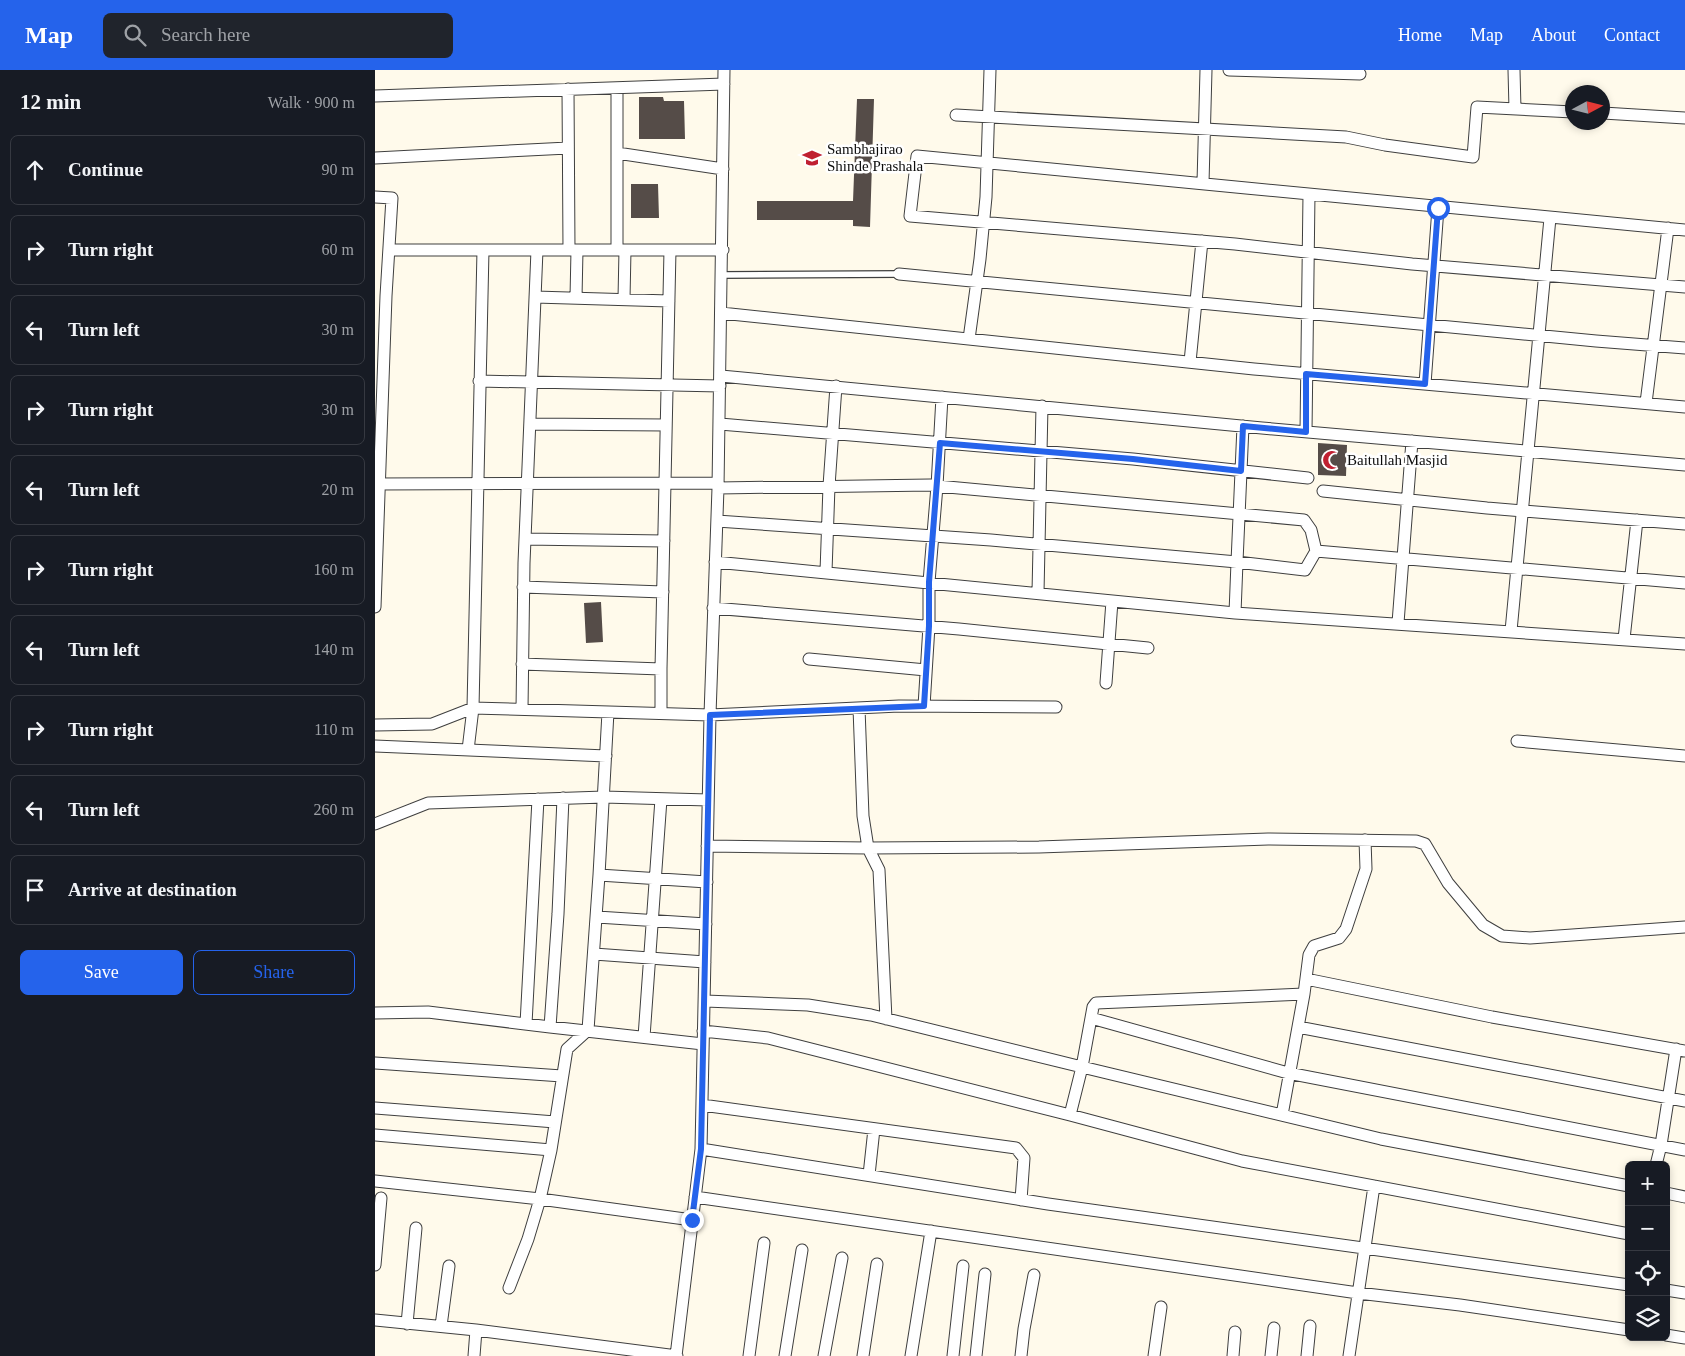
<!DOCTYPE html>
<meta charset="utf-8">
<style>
body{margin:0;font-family:"Times New Roman",serif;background:#20242c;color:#f1f3f6}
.controls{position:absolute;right:15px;bottom:15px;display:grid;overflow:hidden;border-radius:8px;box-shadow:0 2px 8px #0003}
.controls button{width:45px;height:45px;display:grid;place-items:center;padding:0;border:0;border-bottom:1px solid #363941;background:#171b24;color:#f1f3f6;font:25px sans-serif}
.compass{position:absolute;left:1190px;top:15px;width:45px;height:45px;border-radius:50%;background:#171b24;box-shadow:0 2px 8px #0003;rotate:83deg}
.stop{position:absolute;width:15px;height:15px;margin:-11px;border:4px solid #2563eb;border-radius:50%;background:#fff}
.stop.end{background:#2563eb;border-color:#fff;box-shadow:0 1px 5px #0008}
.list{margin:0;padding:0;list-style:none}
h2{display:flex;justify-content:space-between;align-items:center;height:65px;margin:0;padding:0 20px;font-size:21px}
h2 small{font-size:16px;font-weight:400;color:#9ea1a6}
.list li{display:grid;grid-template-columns:32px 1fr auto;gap:15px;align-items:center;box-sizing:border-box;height:70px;margin:0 10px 10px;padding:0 10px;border:1px solid #363941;border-radius:8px}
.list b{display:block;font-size:19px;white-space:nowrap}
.list em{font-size:16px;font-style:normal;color:#9ea1a6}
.actions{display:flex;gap:10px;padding:15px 20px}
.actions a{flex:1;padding:11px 0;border:1px solid #2563eb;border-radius:8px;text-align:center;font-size:18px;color:#2563eb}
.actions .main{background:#2563eb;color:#fff}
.icon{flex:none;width:28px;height:28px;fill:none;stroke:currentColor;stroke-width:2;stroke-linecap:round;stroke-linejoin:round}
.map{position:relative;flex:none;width:1310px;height:1286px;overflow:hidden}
header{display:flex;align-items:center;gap:30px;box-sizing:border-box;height:70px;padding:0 25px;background:#2563eb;color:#fff}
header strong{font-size:24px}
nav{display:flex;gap:28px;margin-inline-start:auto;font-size:18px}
.search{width:350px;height:45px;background:#20242c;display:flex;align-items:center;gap:12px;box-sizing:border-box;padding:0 18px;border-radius:8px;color:#9ea1a6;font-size:19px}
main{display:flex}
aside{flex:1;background:#171b24}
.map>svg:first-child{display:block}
.building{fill:#554c48}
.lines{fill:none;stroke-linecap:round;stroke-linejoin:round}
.service-casing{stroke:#3f3f3f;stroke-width:8}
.minor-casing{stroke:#3f3f3f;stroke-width:13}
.service{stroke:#fff;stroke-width:5.5}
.minor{stroke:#fff;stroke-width:11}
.route{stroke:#2563eb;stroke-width:6}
.labels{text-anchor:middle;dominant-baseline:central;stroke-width:5;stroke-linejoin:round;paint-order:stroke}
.poi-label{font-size:15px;fill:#0c0c0c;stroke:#fff;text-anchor:start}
</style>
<header>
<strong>Map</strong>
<div class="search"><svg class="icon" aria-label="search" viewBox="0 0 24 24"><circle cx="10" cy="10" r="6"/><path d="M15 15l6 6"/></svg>Search here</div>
<nav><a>Home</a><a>Map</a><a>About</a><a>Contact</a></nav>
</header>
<main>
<aside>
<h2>12 min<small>Walk · 900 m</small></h2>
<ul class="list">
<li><svg class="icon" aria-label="ahead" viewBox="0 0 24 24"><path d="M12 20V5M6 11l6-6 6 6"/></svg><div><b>Continue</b></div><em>90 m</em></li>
<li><svg class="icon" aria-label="right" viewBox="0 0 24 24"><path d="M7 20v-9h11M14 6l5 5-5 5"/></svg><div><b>Turn right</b></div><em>60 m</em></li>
<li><svg class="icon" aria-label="left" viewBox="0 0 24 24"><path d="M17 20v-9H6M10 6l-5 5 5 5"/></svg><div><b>Turn left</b></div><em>30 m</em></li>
<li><svg class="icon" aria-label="right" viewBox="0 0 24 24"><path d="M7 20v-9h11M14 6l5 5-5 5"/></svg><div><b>Turn right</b></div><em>30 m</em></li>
<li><svg class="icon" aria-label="left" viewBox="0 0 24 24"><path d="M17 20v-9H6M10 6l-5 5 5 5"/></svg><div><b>Turn left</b></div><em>20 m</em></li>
<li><svg class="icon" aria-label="right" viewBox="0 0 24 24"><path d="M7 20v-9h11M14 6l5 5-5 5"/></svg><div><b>Turn right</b></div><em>160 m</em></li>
<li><svg class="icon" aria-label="left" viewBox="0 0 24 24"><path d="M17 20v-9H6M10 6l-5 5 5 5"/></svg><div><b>Turn left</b></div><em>140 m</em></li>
<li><svg class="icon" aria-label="right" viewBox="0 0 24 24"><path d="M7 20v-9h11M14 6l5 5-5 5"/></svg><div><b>Turn right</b></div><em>110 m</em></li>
<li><svg class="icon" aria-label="left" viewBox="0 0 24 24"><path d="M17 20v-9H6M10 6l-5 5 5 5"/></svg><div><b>Turn left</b></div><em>260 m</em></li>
<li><svg class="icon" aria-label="arrive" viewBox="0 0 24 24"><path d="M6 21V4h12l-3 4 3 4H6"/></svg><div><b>Arrive at destination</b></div></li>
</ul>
<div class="actions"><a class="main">Save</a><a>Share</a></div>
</aside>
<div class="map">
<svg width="1310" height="1286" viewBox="0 0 1310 1286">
<rect width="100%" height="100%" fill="#fffaeb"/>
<path class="building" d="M 264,27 L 288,27 L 289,31 L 309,31 L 310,69 L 264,69 Z
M 482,29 L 499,29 L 495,157 L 478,156 L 478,150 L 382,150 L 382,131 L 478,131 Z
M 256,114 L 283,114 L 284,148 L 256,148 Z
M 943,373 L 972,375 L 971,406 L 943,405 Z
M 226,532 L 228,572 L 211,573 L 209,533 Z"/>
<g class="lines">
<g class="service-casing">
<path id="service" d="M 347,205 L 524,204"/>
</g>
<g class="minor-casing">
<path id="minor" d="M 854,0 L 985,4
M 1139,0 L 1140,39
M 242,18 L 242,180
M 193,19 L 194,180
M 0,26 L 349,14
M 1228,43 L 1310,48
M 581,45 L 971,67 L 1010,75 L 1098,87 L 1102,37 L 1198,42
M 242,83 L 348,99
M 0,88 L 193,78
M 828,113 L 831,0
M 0,127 L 17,128 L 11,226 L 0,537
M 1310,160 C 1054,137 798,110 542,86 L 535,146 L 860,174 L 1037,194 L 1310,217
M 14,180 L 348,180
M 524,204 L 1221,271 L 1310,278
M 160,227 L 294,231
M 201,228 L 202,180
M 249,229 L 250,180
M 346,243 L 879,299 L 1310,337
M 594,269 L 605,189 L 611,127 L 615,0
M 815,292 L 827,171
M 346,306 L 887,358 L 1310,395
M 104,311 L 345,316
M 1050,314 L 1063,138
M 1271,333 L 1293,158
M 155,354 L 291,355
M 345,354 L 758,389 L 933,408
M 931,362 L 934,124
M 0,414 L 343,413
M 343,418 L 555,415 L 562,416 C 685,427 807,439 929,450 L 936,460 L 941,481 L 930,500 L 862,492 C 864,447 866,402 868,356
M 948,421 L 1112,438 L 1310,454
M 150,469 L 289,471
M 941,481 L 1310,513
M 340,492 L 860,543 L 862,492 L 616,470 L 342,451
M 451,502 L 454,416 L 461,316
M 148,517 L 288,522
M 663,523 L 667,336
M 338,538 L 584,559 L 773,578
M 860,543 L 1310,574
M 1023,553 L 1037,371
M 1136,561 L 1175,148
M 1249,569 L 1262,450
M 434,589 L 551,600
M 147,594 L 286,599
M 731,613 L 737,531
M 549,636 L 554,556 L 554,512 L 562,416 L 567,327
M 484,638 L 488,746 L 493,778 L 504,800 L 511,949
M 147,639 L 149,493 L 162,180
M 286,643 L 286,599 L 295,180
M 0,655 L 57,654 L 98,638 L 335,645 L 524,636 L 681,637
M 1142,671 L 1310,686
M 0,676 L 231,686
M 93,680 L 98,638 L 108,180
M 0,754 L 53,733 L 229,727 L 333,730
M 332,776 L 493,778 L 664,777 L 893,769 L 1041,771 L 1050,774 L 1073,813 L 1108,855 L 1127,866 L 1155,868 L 1310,857
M 224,805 L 332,812
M 222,847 L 331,854
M 219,884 L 330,892
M 931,909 L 1117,947 L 1310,981
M 330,931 L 433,935 L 496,945 L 707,997 L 1006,1069 L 1254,1116
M 0,943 L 53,942 L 175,957 L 328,974
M 716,948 L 913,1003 L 1310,1080
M 151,954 L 163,729
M 175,957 L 183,844 L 188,728
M 923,957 L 1310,1031
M 328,961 L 393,968 L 695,1045 L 867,1091 L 1254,1164
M 269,967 L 286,729
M 0,993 L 187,1006
M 327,1035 L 641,1078 L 649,1088 L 646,1130
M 0,1038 L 180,1052
M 695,1045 L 707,997 L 718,937 L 721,933 L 929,924
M 907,1045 L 929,924 L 934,885 L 939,876 L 964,868 L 971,859 L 991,799 L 990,770
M 0,1065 L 176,1080
M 326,1079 L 673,1134 L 1254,1215
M 1281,1095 L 1286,1075 L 1301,979
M 494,1105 L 499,1059
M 0,1111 L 165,1129 L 317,1150
M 1291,1123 L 1310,1127
M 320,1127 L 983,1223 L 1085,1235 L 1254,1260
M 0,1195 L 6,1128
M 134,1218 L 153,1169 L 165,1129 L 176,1080 L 192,979 L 213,960 L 224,805 L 233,642
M 1291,1220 L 1310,1223
M 0,1250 L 101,1260 L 302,1286
M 32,1254 L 41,1158
M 66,1256 L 74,1196
M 1291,1265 L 1310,1268
M 99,1286 L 101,1260
M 301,1286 L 326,1079 L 335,645 L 343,418 L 349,0
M 374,1286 L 389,1173
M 410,1286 L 427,1180
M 449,1286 L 467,1188
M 488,1286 L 502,1194
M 536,1286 L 556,1161
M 578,1286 L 588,1196
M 601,1286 L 610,1204
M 646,1286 L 649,1259 L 659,1205
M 779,1286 L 786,1237
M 858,1286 L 860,1262
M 896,1286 L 899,1258
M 932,1286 L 935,1256
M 974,1286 L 999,1116"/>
</g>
<use href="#service" class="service"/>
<use href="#minor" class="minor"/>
</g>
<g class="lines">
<path class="route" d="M 317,1150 L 326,1079 L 335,645 L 549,636 L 554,556 L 554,512 L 565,373 L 758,389 L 866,401 L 868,356 L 931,362 L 931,304 L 1050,314 L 1063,138"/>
</g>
<defs>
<g id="school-bare" transform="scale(1.5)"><path d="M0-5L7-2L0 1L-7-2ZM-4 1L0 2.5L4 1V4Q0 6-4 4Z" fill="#c02032" stroke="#fff" stroke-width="2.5" paint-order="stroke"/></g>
<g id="mosque-bare" transform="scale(1.5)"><path d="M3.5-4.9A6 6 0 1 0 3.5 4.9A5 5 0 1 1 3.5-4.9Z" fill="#c02032" stroke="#fff" stroke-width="2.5" paint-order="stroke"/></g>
</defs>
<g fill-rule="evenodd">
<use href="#school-bare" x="437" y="88"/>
<use href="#mosque-bare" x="957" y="390"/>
</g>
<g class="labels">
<g class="poi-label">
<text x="452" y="79">Sambhajirao<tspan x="452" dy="17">Shinde Prashala</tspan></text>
<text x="972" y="390">Baitullah Masjid</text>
</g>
</g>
</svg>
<div class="controls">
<button>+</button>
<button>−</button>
<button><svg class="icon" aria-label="locate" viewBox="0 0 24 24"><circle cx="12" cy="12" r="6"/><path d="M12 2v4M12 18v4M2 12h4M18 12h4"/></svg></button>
<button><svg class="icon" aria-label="layers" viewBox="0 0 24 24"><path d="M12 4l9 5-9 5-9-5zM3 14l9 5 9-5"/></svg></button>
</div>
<svg class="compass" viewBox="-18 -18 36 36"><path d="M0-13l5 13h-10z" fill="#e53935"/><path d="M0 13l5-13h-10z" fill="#9ea1a6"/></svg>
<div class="stop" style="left:1063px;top:138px"></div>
<div class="stop end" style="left:317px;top:1150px"></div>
</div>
</main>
